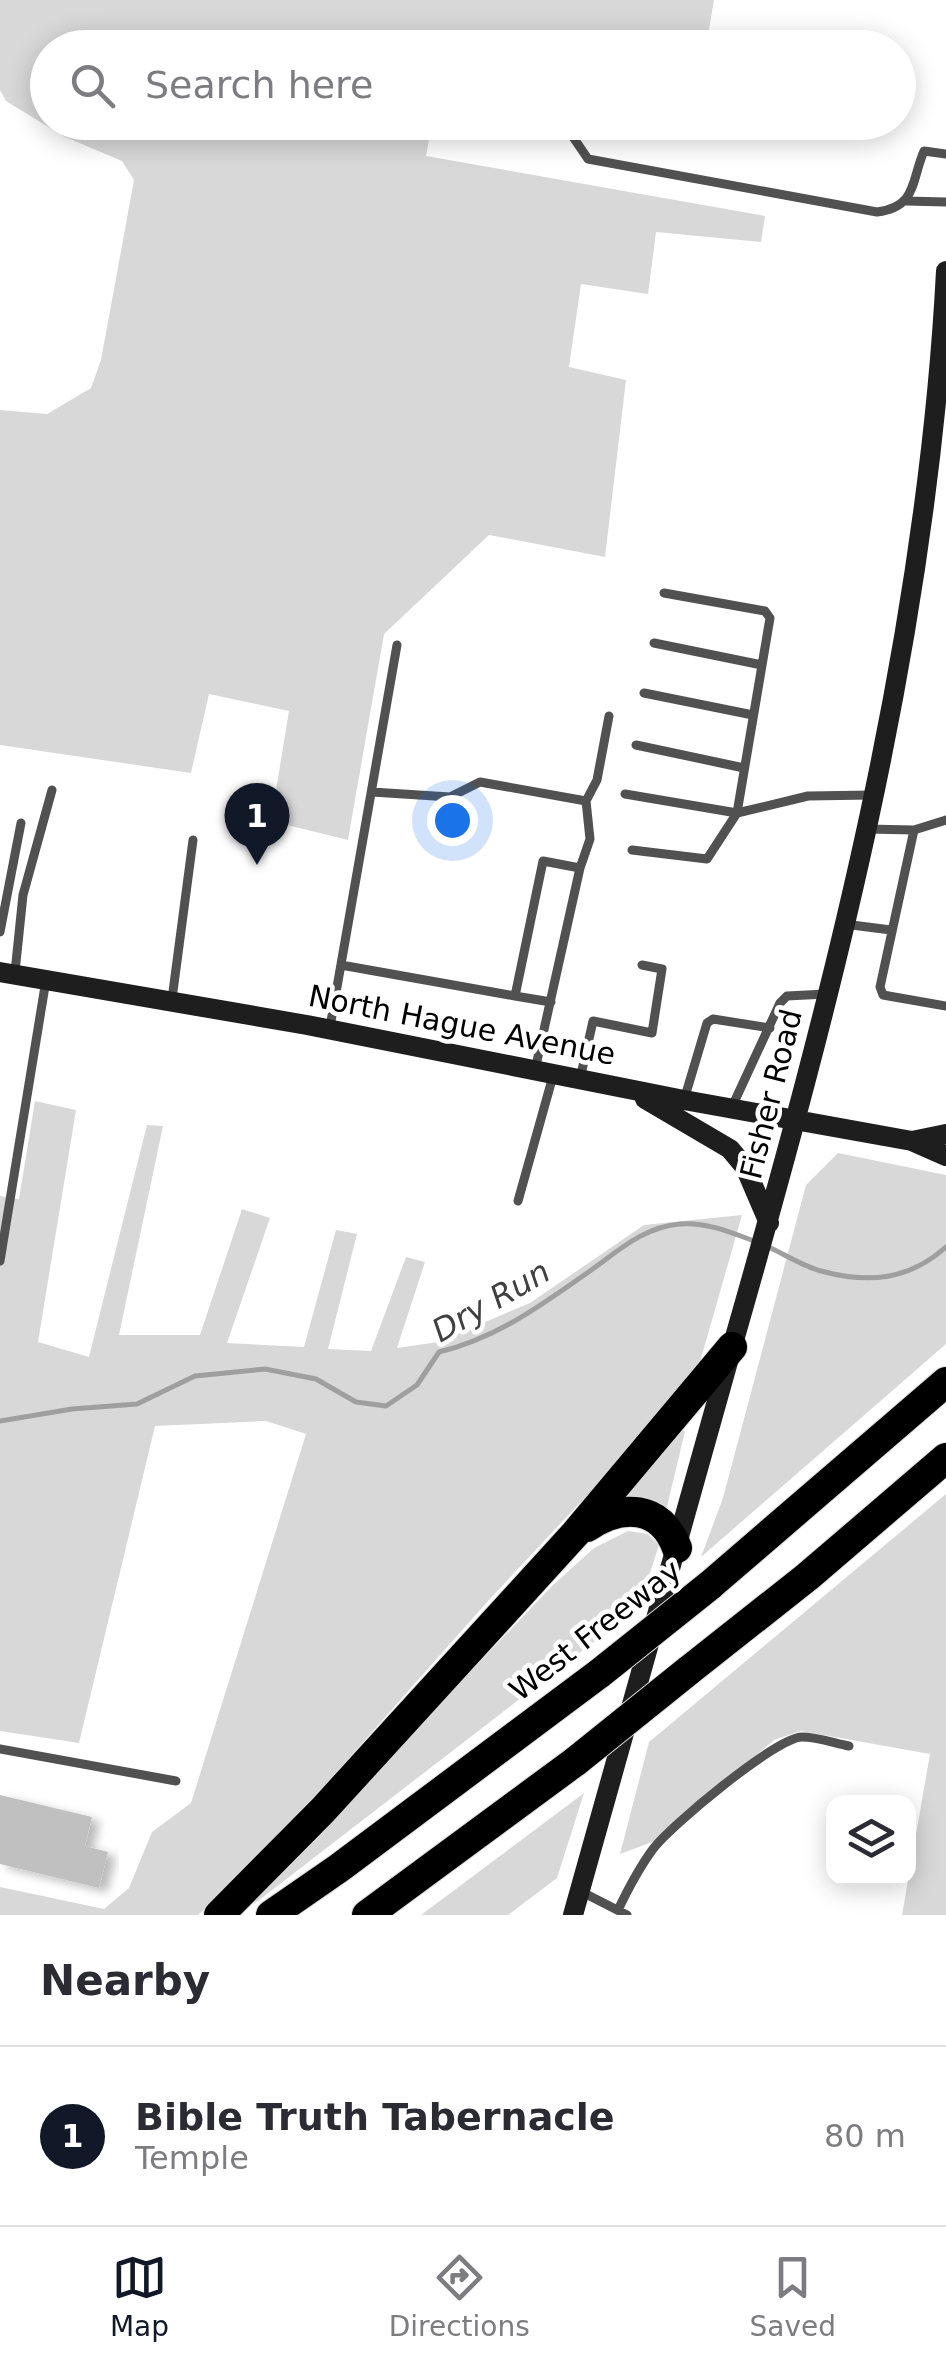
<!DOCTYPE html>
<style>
body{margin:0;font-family:"DejaVu Sans",sans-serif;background:#f2f2f3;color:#2b2b33}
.controls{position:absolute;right:30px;bottom:30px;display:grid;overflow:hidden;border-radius:20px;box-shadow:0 5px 25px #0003}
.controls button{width:90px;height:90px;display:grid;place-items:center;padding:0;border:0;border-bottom:2px solid #e1e1e2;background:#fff;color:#2b2b33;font:50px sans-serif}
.you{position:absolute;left:452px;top:820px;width:35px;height:35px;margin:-25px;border:8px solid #fff;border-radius:50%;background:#1a73e8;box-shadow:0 0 0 15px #1a73e833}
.badge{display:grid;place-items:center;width:65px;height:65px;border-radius:50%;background:#111827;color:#fff;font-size:32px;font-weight:700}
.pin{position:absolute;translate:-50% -82px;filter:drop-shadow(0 2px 5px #0008)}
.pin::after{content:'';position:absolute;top:52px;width:35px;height:30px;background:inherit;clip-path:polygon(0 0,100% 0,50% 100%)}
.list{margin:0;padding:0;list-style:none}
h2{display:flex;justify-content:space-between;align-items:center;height:130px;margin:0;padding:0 40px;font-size:42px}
h2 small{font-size:32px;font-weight:400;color:#7c7c81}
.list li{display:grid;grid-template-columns:65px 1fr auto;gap:30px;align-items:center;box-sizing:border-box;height:180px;padding:0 40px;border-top:2px solid #e1e1e2}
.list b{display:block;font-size:38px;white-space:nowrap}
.list p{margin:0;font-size:32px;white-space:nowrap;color:#7c7c81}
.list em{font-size:32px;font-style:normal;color:#7c7c81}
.icon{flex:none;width:55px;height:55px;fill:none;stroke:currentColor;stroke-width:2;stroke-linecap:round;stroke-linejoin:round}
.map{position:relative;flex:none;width:946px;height:1915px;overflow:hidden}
.search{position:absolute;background:#fff;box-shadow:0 5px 25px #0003;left:30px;right:30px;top:30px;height:110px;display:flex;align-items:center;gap:25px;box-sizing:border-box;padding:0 35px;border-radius:55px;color:#7c7c81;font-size:38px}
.sheet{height:310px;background:#fff}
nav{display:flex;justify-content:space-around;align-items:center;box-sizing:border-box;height:140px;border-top:2px solid #e1e1e2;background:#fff;font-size:28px;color:#7c7c81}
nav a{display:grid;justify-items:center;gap:5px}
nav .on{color:#111827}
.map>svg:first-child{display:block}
.green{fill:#d8d8d8}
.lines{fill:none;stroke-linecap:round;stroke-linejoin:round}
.stream{stroke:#9f9f9f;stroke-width:5}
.building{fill:#c0c0c0;filter:url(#shadow)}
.highway-casing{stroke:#dbdbdb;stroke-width:32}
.lane{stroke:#515151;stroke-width:9}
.secondary{stroke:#1e1e1e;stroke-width:20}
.highway{stroke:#000;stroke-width:30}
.highway-bridge-casing{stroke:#dbdbdb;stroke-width:32;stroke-linecap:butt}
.highway-bridge{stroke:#000;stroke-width:30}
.labels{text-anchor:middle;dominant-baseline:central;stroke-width:9;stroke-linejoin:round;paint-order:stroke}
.street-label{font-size:30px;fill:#000;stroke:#fff}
.water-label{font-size:32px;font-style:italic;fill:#404040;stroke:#fff}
</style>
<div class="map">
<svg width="946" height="1915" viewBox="0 0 946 1915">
<defs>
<filter id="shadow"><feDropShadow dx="8" dy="4.5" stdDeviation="5" flood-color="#0004"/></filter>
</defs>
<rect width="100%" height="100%" fill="#fff"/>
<path class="green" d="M 0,0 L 714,0 L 706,47 L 48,48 L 48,122 L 432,123 L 426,156 L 765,216 L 761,242 L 656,232 L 648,294 L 581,284 L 569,367 L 626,380 L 605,557 L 489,535 L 384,634 L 348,840 L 271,821 L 289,711 L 209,694 L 191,773 L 0,745 L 0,410 L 47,414 L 91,388 L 101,360 L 134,180 L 122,161 L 63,136 L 6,101 L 0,90 Z
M 35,1101 L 76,1110 L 38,1342 L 89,1357 L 147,1125 L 163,1126 L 119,1335 L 200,1335 L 242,1209 L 270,1218 L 227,1343 L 304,1347 L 336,1230 L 357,1234 L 328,1349 L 371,1351 L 406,1257 L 425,1262 L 397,1348 L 438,1342 L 530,1303 L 644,1225 L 742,1215 L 700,1362 L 661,1416 L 488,1601 L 254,1865 L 198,1915 L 0,1915 L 0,1887 L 104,1909 L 129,1888 L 152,1832 L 191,1803 L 306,1434 L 266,1421 L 155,1426 L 79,1743 L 0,1731 L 0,1196 L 19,1199 Z
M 838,1153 L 946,1175 L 946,1344 L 701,1557 L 723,1498 L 806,1185 Z
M 677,1429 L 685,1431 L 666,1511 L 614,1501 Z
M 946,1494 L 946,1915 L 902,1915 L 930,1754 L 801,1731 L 774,1740 L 655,1841 L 620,1854 L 649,1742 Z
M 628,1531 L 648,1534 L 659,1545 L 639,1607 L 254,1904 L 250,1898 L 292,1859 L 552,1586 L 594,1548 Z
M 584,1793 L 557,1878 L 508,1915 L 421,1915 Z"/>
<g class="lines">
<path class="stream" d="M 764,1245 C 783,1253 802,1266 821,1271 C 869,1284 909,1280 946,1247
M 0,1421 L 72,1409 L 137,1404 L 195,1376 L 265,1369 L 316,1379 L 356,1402 L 386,1406 L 417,1385 L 439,1352 C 496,1338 539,1307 587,1273 C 616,1253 642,1227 680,1224 C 706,1222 730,1232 754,1241"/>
</g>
<path class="building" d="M 0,1795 L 92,1817 L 85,1846 L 108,1852 L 99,1888 L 0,1864 Z"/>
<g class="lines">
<g class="highway-casing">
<path id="highway" d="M 587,1527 C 621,1504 661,1504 677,1548
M 709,1586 L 946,1382
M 688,1671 L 807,1577 L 946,1458
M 219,1915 L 323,1810 L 575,1534 L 732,1347
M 271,1915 L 339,1868 L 600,1673
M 367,1915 L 576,1761"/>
</g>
<path class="lane" d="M 571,134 L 588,159 L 877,212 C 917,207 911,181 924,151 L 946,154
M 906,201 L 946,202
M 654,643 L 762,665
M 644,693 L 753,715
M 636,745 L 744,768
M 372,792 L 450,797 L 480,782 L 586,801 L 590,839 L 580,868 L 535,1070
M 625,794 L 737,813 L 808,796 L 872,795
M 586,801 L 597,780 L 609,716
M 867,829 L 914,830 L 946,820
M 914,830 L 880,987 L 883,995 L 946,1006
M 632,850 L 707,859 L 737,813 L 770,618 L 765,611 L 664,593
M 844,924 L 891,930
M 0,932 L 21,823
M 341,965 L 515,996 L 543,861 L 580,868
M 15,972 L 23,895 L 52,790
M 515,996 L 551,1002
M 172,999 L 193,840
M 330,1027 L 397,645
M 580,1079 L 593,1021 L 652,1033 L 662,969 L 642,965
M 684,1100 L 707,1023 L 713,1019 L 770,1028
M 731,1109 L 780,1003 L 787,996 L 826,994
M 518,1201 L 553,1076
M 0,1261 L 46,980
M 0,1749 L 176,1781
M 582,1892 L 627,1915
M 618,1910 C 628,1889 639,1868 653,1849 C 670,1826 777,1737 802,1737 C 817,1737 834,1743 849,1746"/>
<path class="secondary" d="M 0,972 L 307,1025 L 684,1100 L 912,1141 L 946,1156
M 645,1099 L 730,1149 L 745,1167 L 769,1223
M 912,1141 L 946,1134
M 573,1915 C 626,1727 678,1539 731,1351 C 832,998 927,639 946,271"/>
<use href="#highway" class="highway"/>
<g class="highway-bridge-casing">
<path id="highway-bridge" d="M 600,1673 L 709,1586
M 576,1761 L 688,1671"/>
</g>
<use href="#highway-bridge" class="highway-bridge"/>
</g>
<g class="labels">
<g class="street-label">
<text transform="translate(462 1025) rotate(11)">North Hague Avenue</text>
<text transform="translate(771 1094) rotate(-76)">Fisher Road</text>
<text transform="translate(595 1630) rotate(-38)">West Freeway</text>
</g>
<g class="water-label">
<text transform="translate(491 1301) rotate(-30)">Dry Run</text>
</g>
</g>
</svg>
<div class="controls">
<button><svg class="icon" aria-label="layers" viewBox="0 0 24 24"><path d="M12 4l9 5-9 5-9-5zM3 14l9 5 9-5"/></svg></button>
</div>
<div class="you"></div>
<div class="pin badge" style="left:257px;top:865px">1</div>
<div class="search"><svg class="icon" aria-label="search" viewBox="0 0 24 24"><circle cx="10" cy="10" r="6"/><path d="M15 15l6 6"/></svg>Search here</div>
</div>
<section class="sheet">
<h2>Nearby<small></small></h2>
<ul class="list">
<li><span class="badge">1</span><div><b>Bible Truth Tabernacle</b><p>Temple</p></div><em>80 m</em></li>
</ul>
</section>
<nav>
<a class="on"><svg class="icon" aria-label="map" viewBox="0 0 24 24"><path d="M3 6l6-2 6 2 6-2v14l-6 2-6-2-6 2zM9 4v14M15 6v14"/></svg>Map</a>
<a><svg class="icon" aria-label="directions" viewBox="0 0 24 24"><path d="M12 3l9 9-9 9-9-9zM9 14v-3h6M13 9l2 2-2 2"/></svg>Directions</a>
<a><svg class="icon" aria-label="saved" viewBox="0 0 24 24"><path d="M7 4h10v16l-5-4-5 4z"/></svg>Saved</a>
</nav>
